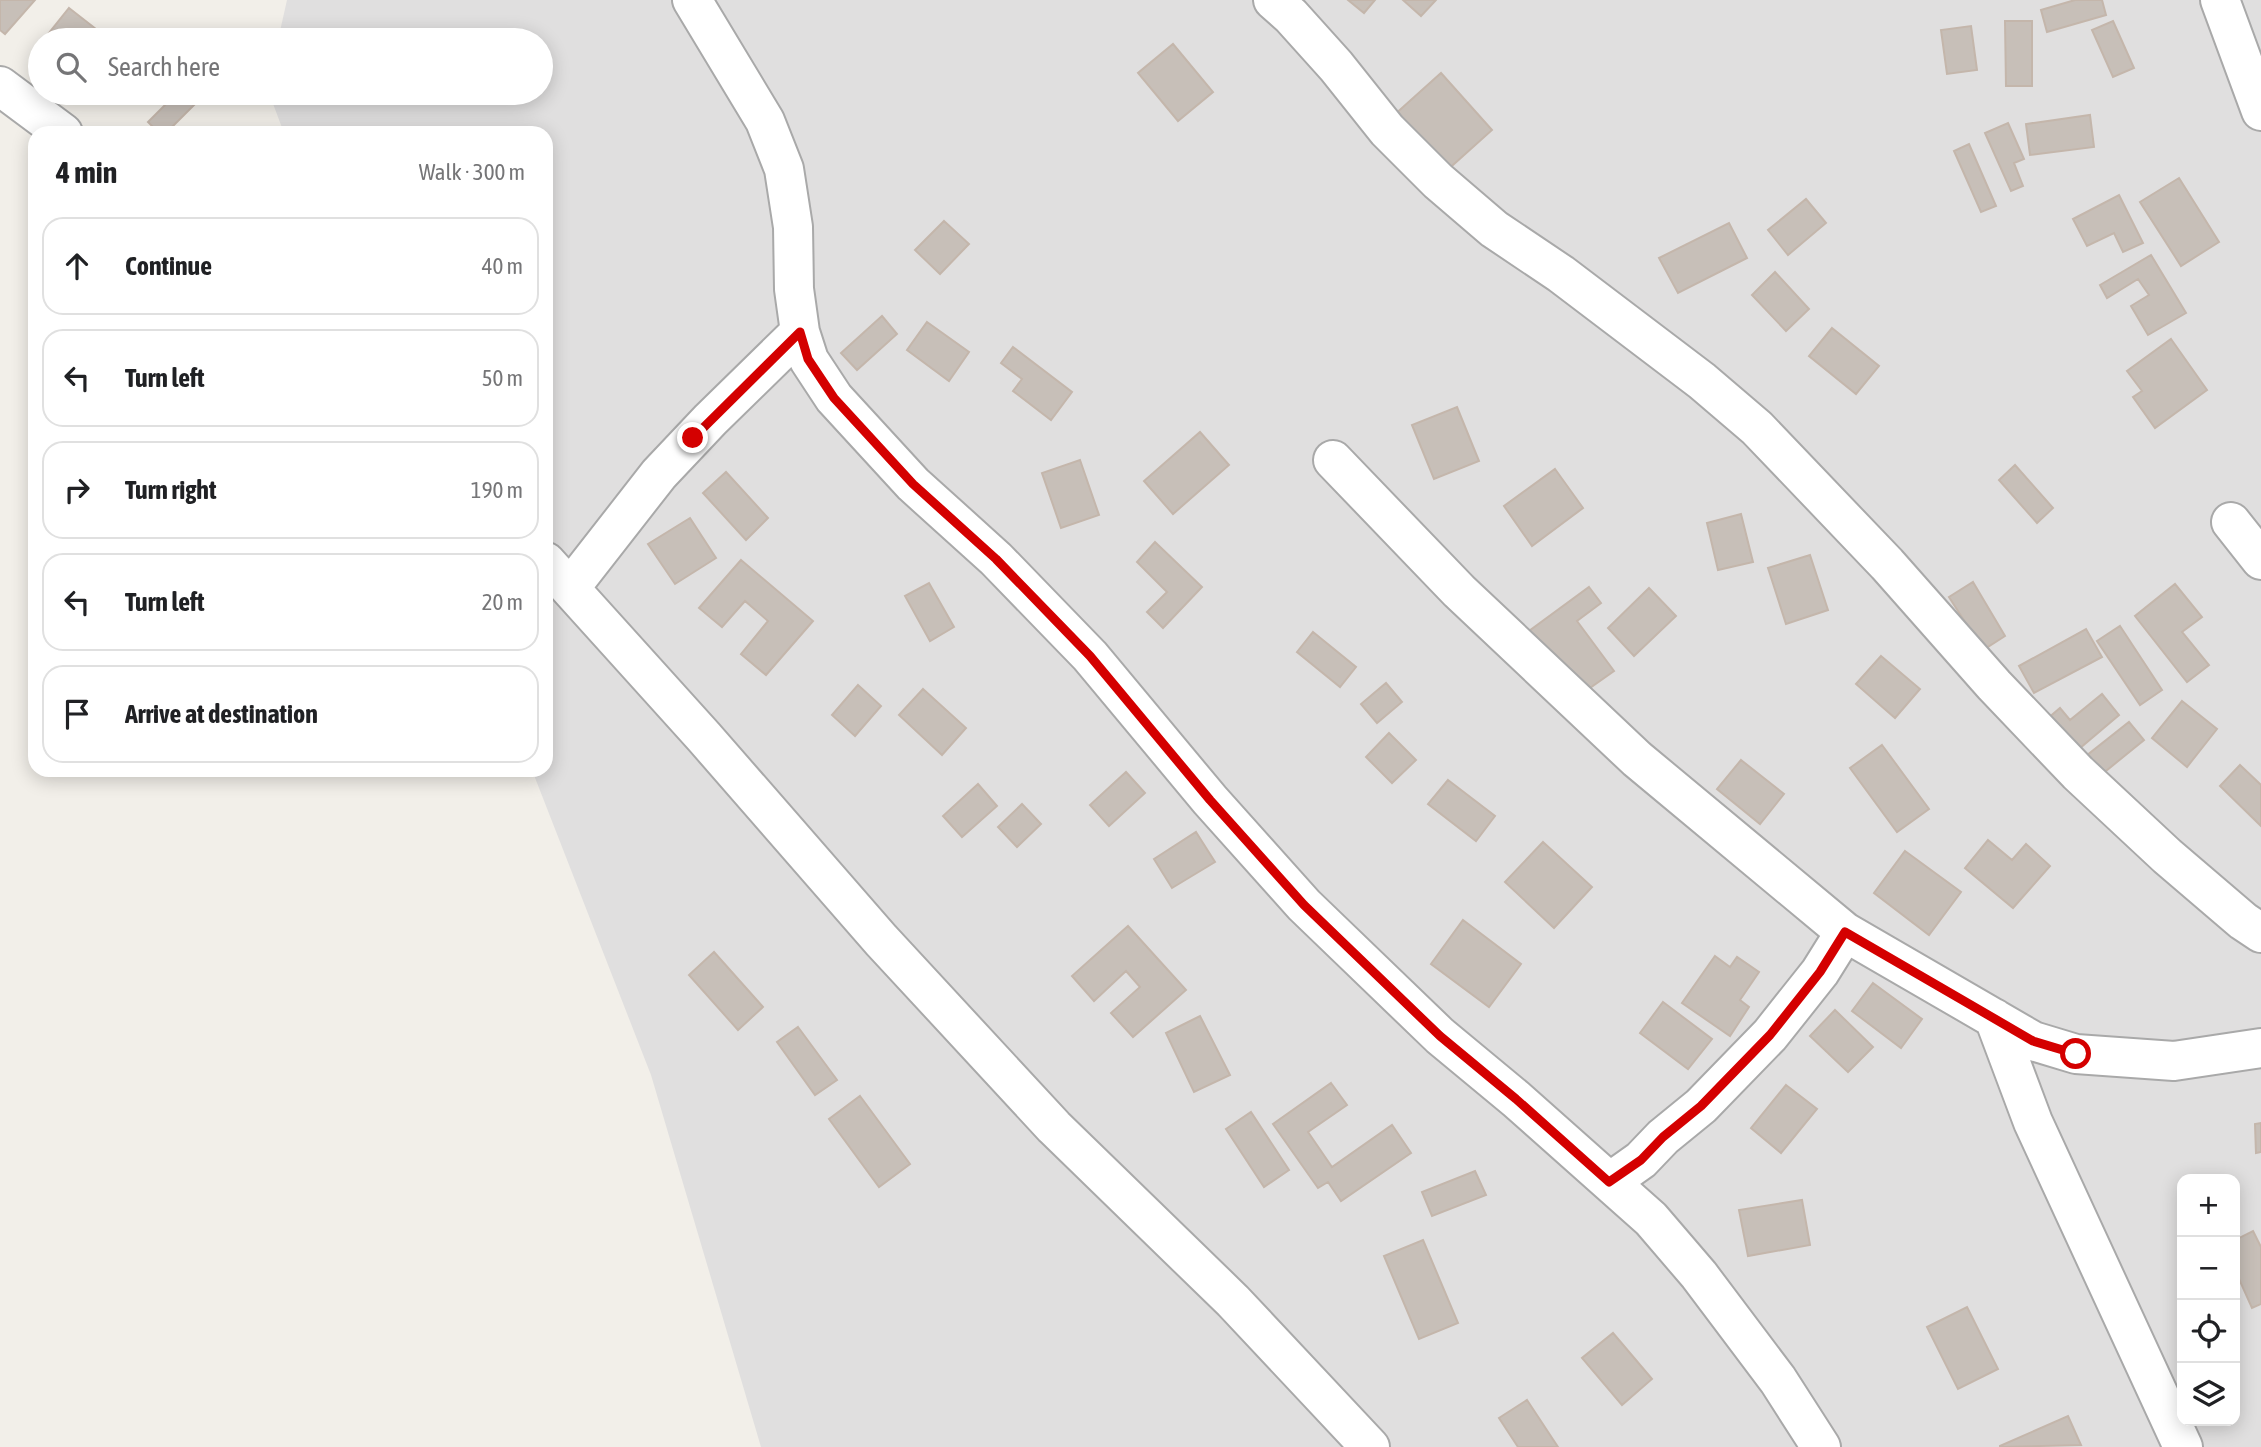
<!DOCTYPE html>
<meta charset="utf-8">
<style>
body{margin:0;font-family:"Asap Condensed",sans-serif;background:#f6f6f6;color:#202124}
.controls{position:absolute;right:21px;bottom:21px;display:grid;overflow:hidden;border-radius:14px;box-shadow:0 4px 18px #0003}
.controls button{width:63px;height:63px;display:grid;place-items:center;padding:0;border:0;border-bottom:2px solid #e0e0e0;background:#fff;color:#202124;font:35px sans-serif}
.stop{position:absolute;width:21px;height:21px;margin:-16px;border:5px solid #d40000;border-radius:50%;background:#fff}
.stop.end{background:#d40000;border-color:#fff;box-shadow:0 2px 7px #0008}
.list{margin:0;padding:0;list-style:none}
h2{display:flex;justify-content:space-between;align-items:center;height:91px;margin:0;padding:0 28px;font-size:30px}
h2 small{font-size:23px;font-weight:400;color:#757577}
.list li{display:grid;grid-template-columns:46px 1fr auto;gap:21px;align-items:center;box-sizing:border-box;height:98px;margin:0 14px 14px;padding:0 14px;border:2px solid #e0e0e0;border-radius:21px}
.list b{display:block;font-size:26px;white-space:nowrap}
.list em{font-size:23px;font-style:normal;color:#757577}
.icon{flex:none;width:38px;height:38px;fill:none;stroke:currentColor;stroke-width:2;stroke-linecap:round;stroke-linejoin:round}
.map{position:relative;flex:none;width:2261px;height:1447px;overflow:hidden}
.search{position:absolute;background:#fff;box-shadow:0 4px 18px #0003;left:28px;top:28px;width:525px;height:77px;display:flex;align-items:center;gap:18px;box-sizing:border-box;padding:0 24px;border-radius:38px;color:#757577;font-size:26px}
.panel{position:absolute;background:#fff;box-shadow:0 4px 18px #0003;left:28px;top:126px;width:525px;height:651px;border-radius:21px}
.map>svg:first-child{display:block}
.residential{fill:#e0dfdf;fill-rule:evenodd}
.building{fill:#c7bfb8;stroke:#c4b6ab;stroke-width:2}
.lines{fill:none;stroke-linecap:round;stroke-linejoin:round}
.street-casing{stroke:#a9a9a9;stroke-width:42}
.street{stroke:#fff;stroke-width:38}
.route{stroke:#d40000;stroke-width:9}
</style>
<div class="map">
<svg width="2261" height="1447" viewBox="0 0 2261 1447">
<rect width="100%" height="100%" fill="#f2efe9"/>
<path class="residential" d="M 287,0 L 2261,0 L 2261,1447 L 761,1447 L 651,1075 L 532,770 L 546,770 L 546,133 L 284,133 L 269,93 L 541,93 L 541,40 L 278,40 ZM 2182,1179 L 2235,1179 L 2235,1421 L 2182,1421 Z"/>
<path class="building" d="M 0,0 L 35,0 L 5,34 L 0,30 Z
M 1348,0 L 1375,0 L 1364,13 Z
M 1403,0 L 1436,0 L 1421,16 Z
M 2075,0 L 2102,0 L 2106,15 L 2047,32 L 2041,10 Z
M 69,8 L 110,40 L 47,40 L 45,38 Z
M 2005,21 L 2032,21 L 2032,86 L 2006,86 Z
M 2113,21 L 2134,68 L 2113,77 L 2092,30 Z
M 1971,26 L 1977,70 L 1947,74 L 1941,30 Z
M 1173,44 L 1213,92 L 1178,121 L 1138,73 Z
M 1441,73 L 1492,130 L 1444,173 L 1393,116 Z
M 177,93 L 181,93 L 194,105 L 166,133 L 159,133 L 148,122 Z
M 2090,115 L 2094,147 L 2030,155 L 2026,124 Z
M 2008,123 L 2024,159 L 2014,163 L 2023,186 L 2011,191 L 1985,133 Z
M 1969,144 L 1996,206 L 1981,212 L 1954,151 Z
M 2179,178 L 2219,242 L 2181,266 L 2140,202 Z
M 2119,195 L 2143,243 L 2123,252 L 2114,233 L 2087,246 L 2073,219 Z
M 1806,199 L 1826,223 L 1788,255 L 1768,230 Z
M 944,221 L 969,244 L 940,274 L 915,250 Z
M 1729,223 L 1747,258 L 1678,293 L 1659,258 Z
M 2151,255 L 2186,313 L 2148,335 L 2131,306 L 2149,295 L 2138,279 L 2107,298 L 2100,285 Z
M 1775,272 L 1809,309 L 1786,331 L 1752,295 Z
M 882,316 L 897,334 L 857,370 L 841,353 Z
M 927,322 L 969,352 L 949,381 L 907,350 Z
M 1832,328 L 1879,366 L 1856,394 L 1809,356 Z
M 2171,339 L 2207,390 L 2155,428 L 2133,397 L 2142,391 L 2127,371 Z
M 1013,347 L 1072,392 L 1051,420 L 1013,391 L 1022,379 L 1001,363 Z
M 1457,407 L 1479,461 L 1434,479 L 1412,425 Z
M 1200,432 L 1229,465 L 1173,514 L 1144,481 Z
M 1080,460 L 1099,515 L 1061,528 L 1042,473 Z
M 2015,465 L 2053,508 L 2037,523 L 1999,480 Z
M 1555,469 L 1583,508 L 1532,546 L 1504,506 Z
M 726,472 L 768,518 L 746,540 L 703,493 Z
M 1741,514 L 1753,562 L 1718,570 L 1707,523 Z
M 690,518 L 716,558 L 675,584 L 648,544 Z
M 1155,542 L 1202,587 L 1163,628 L 1147,612 L 1167,592 L 1137,562 Z
M 1810,555 L 1828,610 L 1786,624 L 1768,568 Z
M 741,560 L 813,621 L 766,675 L 741,654 L 768,621 L 745,601 L 722,627 L 699,608 Z
M 1973,582 L 2005,636 L 1983,650 L 1949,597 Z
M 929,583 L 954,627 L 930,641 L 905,596 Z
M 2175,584 L 2202,617 L 2182,632 L 2209,665 L 2187,682 L 2135,616 Z
M 1589,587 L 1601,603 L 1577,621 L 1614,671 L 1577,697 L 1529,631 Z
M 1649,588 L 1676,616 L 1634,656 L 1608,628 Z
M 2120,626 L 2162,690 L 2140,705 L 2097,641 Z
M 2086,629 L 2102,657 L 2034,693 L 2019,666 Z
M 1313,632 L 1356,667 L 1340,687 L 1297,652 Z
M 1881,656 L 1920,689 L 1895,718 L 1856,684 Z
M 1386,683 L 1402,702 L 1377,723 L 1361,704 Z
M 858,685 L 881,706 L 855,736 L 832,715 Z
M 923,689 L 966,728 L 942,755 L 899,715 Z
M 2102,694 L 2119,715 L 2073,754 L 2046,720 L 2060,708 L 2070,720 Z
M 2182,701 L 2217,729 L 2187,767 L 2152,738 Z
M 2129,722 L 2144,740 L 2101,775 L 2086,756 Z
M 1389,733 L 1416,760 L 1392,783 L 1366,757 Z
M 1882,745 L 1929,809 L 1897,832 L 1850,768 Z
M 1741,760 L 1784,794 L 1760,824 L 1717,789 Z
M 2240,765 L 2261,785 L 2261,826 L 2220,786 Z
M 1126,772 L 1145,793 L 1109,826 L 1090,805 Z
M 1448,780 L 1495,816 L 1476,841 L 1428,804 Z
M 978,784 L 997,806 L 962,837 L 943,816 Z
M 1022,804 L 1041,824 L 1017,847 L 998,827 Z
M 1196,832 L 1215,862 L 1172,888 L 1154,859 Z
M 1988,840 L 2012,860 L 2026,844 L 2050,866 L 2013,908 L 1965,868 Z
M 1543,842 L 1592,887 L 1554,928 L 1505,882 Z
M 1905,851 L 1961,892 L 1929,935 L 1874,893 Z
M 1463,920 L 1521,964 L 1489,1007 L 1431,964 Z
M 1128,926 L 1186,990 L 1133,1037 L 1111,1013 L 1140,987 L 1126,971 L 1094,1001 L 1072,976 Z
M 714,952 L 763,1007 L 738,1030 L 689,975 Z
M 1715,956 L 1730,967 L 1737,957 L 1759,972 L 1740,1000 L 1749,1007 L 1730,1036 L 1682,1003 Z
M 1873,983 L 1922,1019 L 1901,1048 L 1852,1011 Z
M 1663,1002 L 1712,1039 L 1688,1069 L 1640,1033 Z
M 1835,1010 L 1873,1047 L 1848,1072 L 1810,1036 Z
M 1200,1016 L 1230,1075 L 1194,1092 L 1166,1033 Z
M 798,1027 L 837,1080 L 815,1095 L 777,1042 Z
M 1331,1083 L 1347,1105 L 1308,1132 L 1332,1167 L 1392,1125 L 1411,1153 L 1341,1201 L 1328,1182 L 1318,1188 L 1273,1124 Z
M 1786,1085 L 1817,1109 L 1781,1153 L 1751,1128 Z
M 860,1096 L 910,1164 L 879,1187 L 829,1119 Z
M 1251,1112 L 1289,1170 L 1264,1187 L 1226,1129 Z
M 2261,1123 L 2261,1152 L 2256,1153 L 2255,1124 Z
M 1475,1171 L 1486,1195 L 1432,1216 L 1422,1192 Z
M 1802,1200 L 1810,1245 L 1748,1256 L 1739,1210 Z
M 2253,1231 L 2261,1247 L 2261,1304 L 2252,1308 L 2235,1270 L 2235,1240 Z
M 1423,1240 L 1458,1323 L 1419,1339 L 1384,1256 Z
M 1967,1307 L 1998,1369 L 1958,1389 L 1927,1327 Z
M 1613,1333 L 1652,1379 L 1622,1405 L 1582,1358 Z
M 1527,1400 L 1558,1447 L 1518,1447 L 1499,1418 Z
M 2068,1416 L 2081,1445 L 2000,1447 L 2000,1446 Z"/>
<g class="lines">
<g class="street-casing">
<path id="street" d="M 692,0 L 765,121 L 784,169 L 793,227 L 794,289 L 800,332 L 809,360 L 834,398 L 913,484 L 996,559 L 1090,656 L 1210,800 L 1304,905 L 1440,1036 L 1516,1099 L 1651,1219 L 1699,1275 L 1778,1380 L 1821,1447
M 1273,0 L 1291,16 L 1336,66 L 1387,130 L 1438,181 L 1494,229 L 1561,274 L 1702,381 L 1757,428 L 1887,564 L 1994,685 L 2078,773 L 2167,856 L 2243,921 L 2261,933
M 2220,0 L 2261,111
M 0,86 L 63,133
M 1333,460 L 1459,591 L 1637,759 L 1845,932 L 2033,1041 L 2076,1054 L 2174,1061 L 2261,1048
M 2231,522 L 2261,560
M 546,562 L 704,737 L 881,940 L 1054,1127 L 1233,1301 L 1370,1447
M 570,588 L 659,474 L 710,420 L 800,332
M 1994,1018 L 2033,1122 L 2183,1447
M 1610,1182 L 1641,1160 L 1663,1137 L 1701,1106 L 1770,1035 L 1820,972 L 1845,932"/>
</g>
<use href="#street" class="street"/>
</g>
<g class="lines">
<path class="route" d="M 693,438 L 800,332 L 808,359 L 834,398 L 913,484 L 996,559 L 1090,656 L 1210,800 L 1304,905 L 1440,1036 L 1516,1099 L 1609,1182 L 1641,1160 L 1663,1137 L 1701,1106 L 1770,1035 L 1820,972 L 1845,932 L 2033,1041 L 2076,1054"/>
</g>
</svg>
<div class="controls">
<button>+</button>
<button>−</button>
<button><svg class="icon" aria-label="locate" viewBox="0 0 24 24"><circle cx="12" cy="12" r="6"/><path d="M12 2v4M12 18v4M2 12h4M18 12h4"/></svg></button>
<button><svg class="icon" aria-label="layers" viewBox="0 0 24 24"><path d="M12 4l9 5-9 5-9-5zM3 14l9 5 9-5"/></svg></button>
</div>
<div class="stop" style="left:2076px;top:1054px"></div>
<div class="stop end" style="left:693px;top:438px"></div>
<div class="search"><svg class="icon" aria-label="search" viewBox="0 0 24 24"><circle cx="10" cy="10" r="6"/><path d="M15 15l6 6"/></svg>Search here</div>
<section class="panel">
<h2>4 min<small>Walk · 300 m</small></h2>
<ul class="list">
<li><svg class="icon" aria-label="ahead" viewBox="0 0 24 24"><path d="M12 20V5M6 11l6-6 6 6"/></svg><div><b>Continue</b></div><em>40 m</em></li>
<li><svg class="icon" aria-label="left" viewBox="0 0 24 24"><path d="M17 20v-9H6M10 6l-5 5 5 5"/></svg><div><b>Turn left</b></div><em>50 m</em></li>
<li><svg class="icon" aria-label="right" viewBox="0 0 24 24"><path d="M7 20v-9h11M14 6l5 5-5 5"/></svg><div><b>Turn right</b></div><em>190 m</em></li>
<li><svg class="icon" aria-label="left" viewBox="0 0 24 24"><path d="M17 20v-9H6M10 6l-5 5 5 5"/></svg><div><b>Turn left</b></div><em>20 m</em></li>
<li><svg class="icon" aria-label="arrive" viewBox="0 0 24 24"><path d="M6 21V4h12l-3 4 3 4H6"/></svg><div><b>Arrive at destination</b></div></li>
</ul>
</section>
</div>
